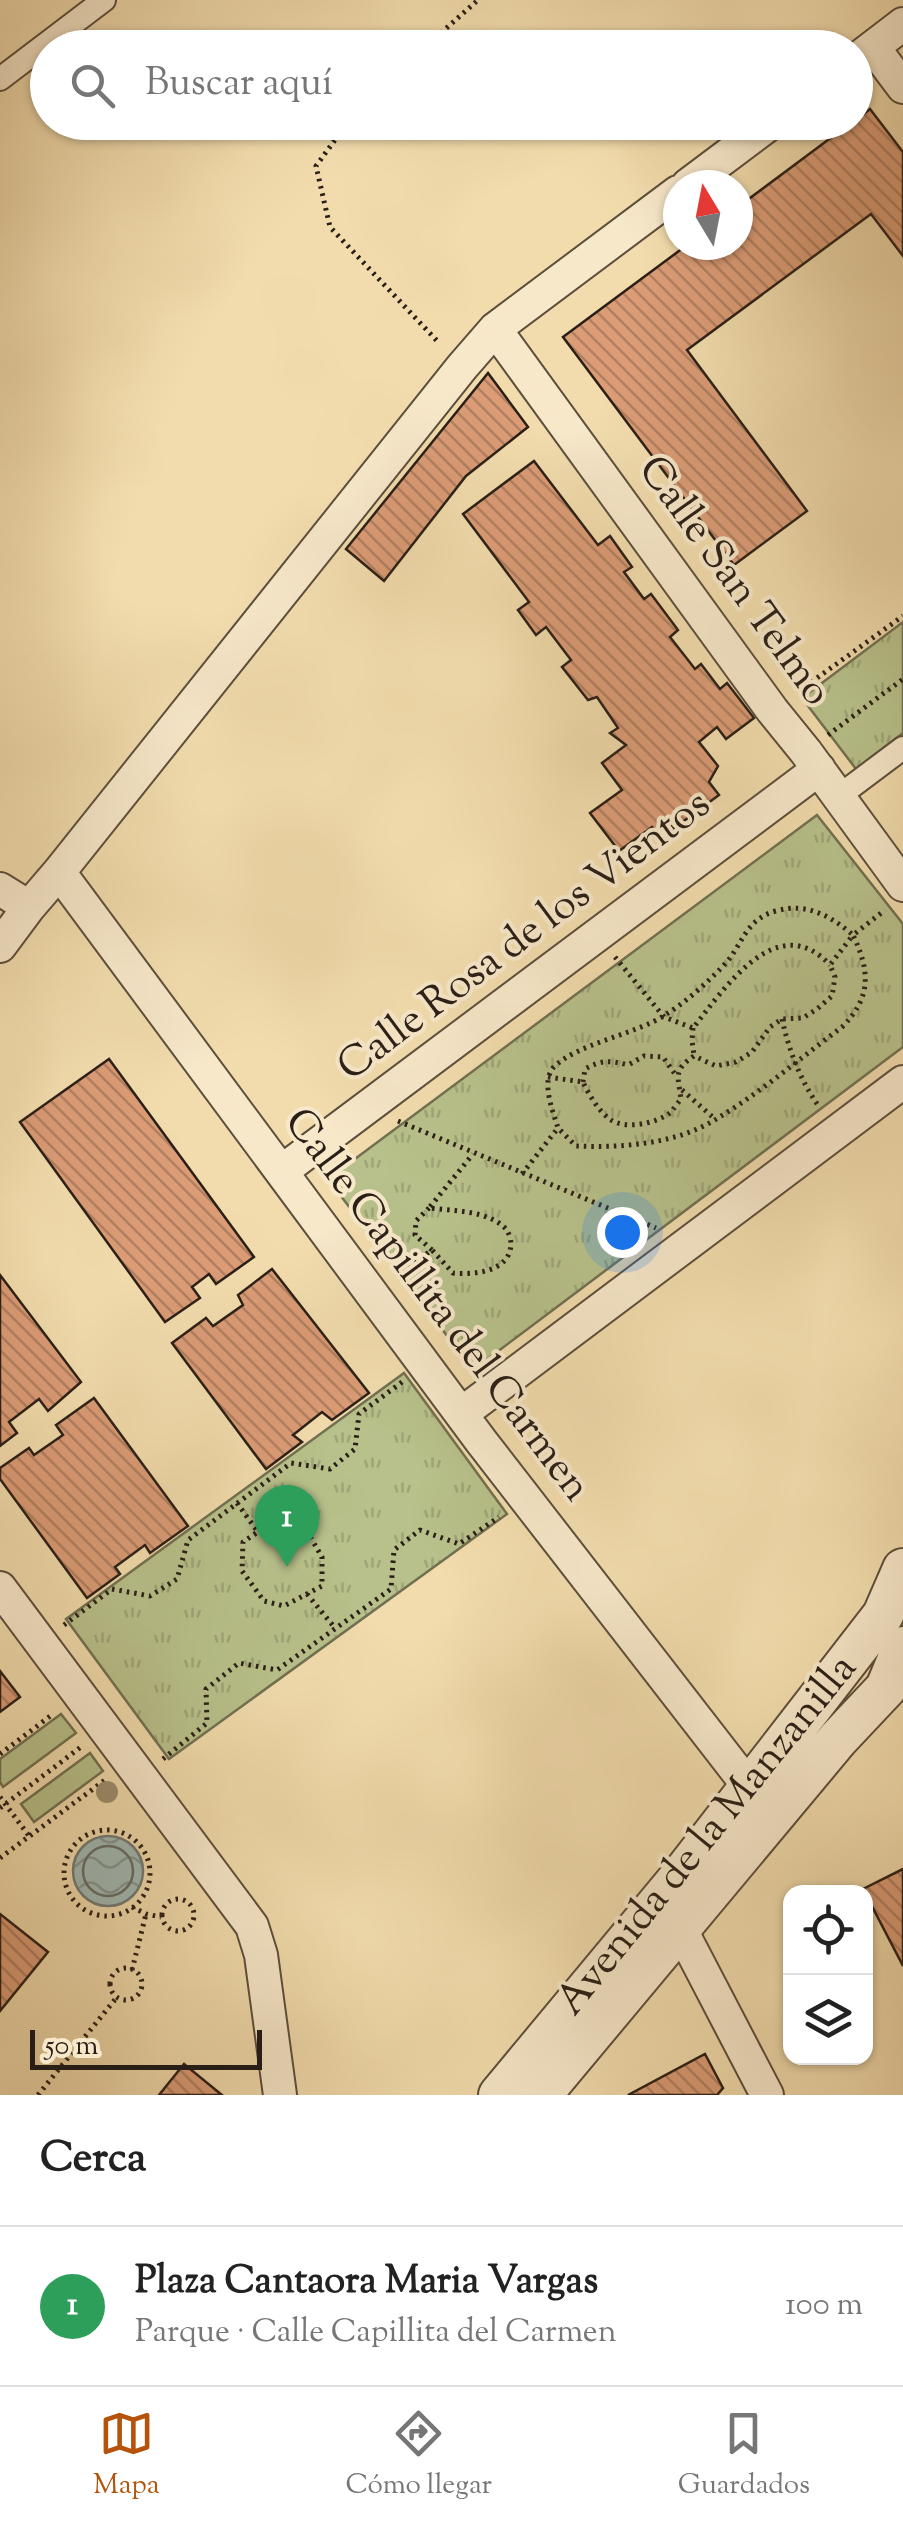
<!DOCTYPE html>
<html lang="es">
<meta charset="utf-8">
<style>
body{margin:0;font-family:"Sorts Mill Goudy",serif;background:#f2f2f2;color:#222}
.controls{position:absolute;right:30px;bottom:30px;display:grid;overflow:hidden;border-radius:20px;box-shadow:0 2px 8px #0004}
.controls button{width:90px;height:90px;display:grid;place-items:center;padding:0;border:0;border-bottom:2px solid #e0e0e0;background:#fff;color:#222;font:50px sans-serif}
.compass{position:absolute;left:663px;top:170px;width:90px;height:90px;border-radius:50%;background:#fff;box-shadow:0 2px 8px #0004;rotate:350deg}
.scale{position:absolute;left:30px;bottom:25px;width:232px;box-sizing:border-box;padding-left:10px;border:5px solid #2a1f17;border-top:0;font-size:28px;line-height:35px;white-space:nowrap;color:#2a1f17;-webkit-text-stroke:8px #f7e8ca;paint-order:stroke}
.you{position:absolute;left:622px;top:1232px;width:35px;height:35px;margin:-25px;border:8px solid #fff;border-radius:50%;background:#1a73e8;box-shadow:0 0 0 15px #1a73e833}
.badge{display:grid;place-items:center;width:65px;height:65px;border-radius:50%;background:#b45309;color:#fff;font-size:32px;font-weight:700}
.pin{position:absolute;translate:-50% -82px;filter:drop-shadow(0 2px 5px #0008)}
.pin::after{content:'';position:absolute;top:52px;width:35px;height:30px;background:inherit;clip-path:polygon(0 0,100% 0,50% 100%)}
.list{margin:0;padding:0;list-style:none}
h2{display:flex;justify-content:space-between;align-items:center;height:130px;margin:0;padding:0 40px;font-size:42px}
h2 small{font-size:32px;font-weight:400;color:#767676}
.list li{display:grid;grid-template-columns:65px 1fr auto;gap:30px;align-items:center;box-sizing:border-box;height:160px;padding:0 40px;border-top:2px solid #e0e0e0}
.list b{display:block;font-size:38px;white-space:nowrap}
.list p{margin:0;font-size:32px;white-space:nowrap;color:#767676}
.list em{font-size:32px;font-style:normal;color:#767676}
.icon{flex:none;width:55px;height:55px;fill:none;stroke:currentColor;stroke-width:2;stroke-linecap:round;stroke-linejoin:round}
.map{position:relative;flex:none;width:903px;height:2095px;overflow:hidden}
.search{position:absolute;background:#fff;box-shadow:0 2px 8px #0004;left:30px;right:30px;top:30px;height:110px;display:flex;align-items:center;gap:25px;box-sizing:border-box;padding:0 35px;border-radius:55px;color:#767676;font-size:38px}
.sheet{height:290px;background:#fff}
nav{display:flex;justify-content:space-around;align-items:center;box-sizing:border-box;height:140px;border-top:2px solid #e0e0e0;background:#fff;font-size:28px;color:#767676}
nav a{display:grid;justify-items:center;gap:5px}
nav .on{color:#b45309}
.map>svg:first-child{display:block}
.grass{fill:#b8c18b;stroke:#717051;stroke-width:2.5}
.park{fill:url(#park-tufts);stroke:#717051;stroke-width:2.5}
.water{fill:url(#water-waves);stroke:#717b76;stroke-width:2.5}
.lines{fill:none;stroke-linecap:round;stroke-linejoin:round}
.shore{stroke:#656c66;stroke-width:2.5}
.building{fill:url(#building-back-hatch);stroke:#2a1f17;stroke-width:2.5}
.pedestrian-casing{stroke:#5c4e3c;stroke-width:26}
.minor-casing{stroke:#5c4e3c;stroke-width:36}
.tertiary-casing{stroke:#5c4e3c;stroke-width:44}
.path{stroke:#2a1f17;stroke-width:5;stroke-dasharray:2.5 5;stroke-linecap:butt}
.pedestrian{stroke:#f7e8ca;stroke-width:22}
.minor{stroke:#f7e8ca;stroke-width:32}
.tertiary{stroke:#f7e8ca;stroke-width:40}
.tree{fill:#9c8f6e}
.labels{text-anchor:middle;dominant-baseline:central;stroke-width:8;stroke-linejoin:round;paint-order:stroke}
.street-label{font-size:42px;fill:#2a1f17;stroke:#f7e8ca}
</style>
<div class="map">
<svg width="903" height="2095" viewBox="0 0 903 2095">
<defs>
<pattern id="park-tufts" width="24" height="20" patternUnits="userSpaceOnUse" patternTransform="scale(2.5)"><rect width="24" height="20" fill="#b8c18b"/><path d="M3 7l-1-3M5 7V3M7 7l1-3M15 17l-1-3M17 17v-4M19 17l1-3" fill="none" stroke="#9ea577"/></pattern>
<pattern id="water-waves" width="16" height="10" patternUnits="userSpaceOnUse" patternTransform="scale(2.5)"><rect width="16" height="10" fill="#a0b9b5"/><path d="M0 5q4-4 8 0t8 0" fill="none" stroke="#839692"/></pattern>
<pattern id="building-back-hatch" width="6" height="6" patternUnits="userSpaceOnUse" patternTransform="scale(2.5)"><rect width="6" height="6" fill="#db9c76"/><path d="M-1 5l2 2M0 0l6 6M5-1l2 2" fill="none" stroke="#b27f60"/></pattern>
</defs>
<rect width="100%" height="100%" fill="#f2dcad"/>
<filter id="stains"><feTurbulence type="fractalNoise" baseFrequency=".002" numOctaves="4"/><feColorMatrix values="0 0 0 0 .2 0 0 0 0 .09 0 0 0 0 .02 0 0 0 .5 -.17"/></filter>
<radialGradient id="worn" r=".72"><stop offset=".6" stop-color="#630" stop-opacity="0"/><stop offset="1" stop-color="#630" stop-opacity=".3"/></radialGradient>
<path class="grass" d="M 61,1714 L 76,1733 L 3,1787 L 0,1782 L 0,1759 Z
M 90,1753 L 103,1771 L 34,1822 L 21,1804 Z"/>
<path class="park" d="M 903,622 L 903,733 L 856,769 L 802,698 Z
M 817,815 L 903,924 L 903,1047 L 473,1370 L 328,1179 Z
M 404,1373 L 507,1514 L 169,1759 L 66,1619 Z"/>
<path class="water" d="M73 1871a35 35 0 1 1 70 0a35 35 0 1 1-70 0Z"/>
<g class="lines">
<path class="shore" d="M83 1871a25 25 0 1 1 50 0a25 25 0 1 1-50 0Z"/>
</g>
<path class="building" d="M 870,109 L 903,152 L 903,256 L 871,214 L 687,350 L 807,511 L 734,565 L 563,337 L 687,245 L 738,245 L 738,207 L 852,122 L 856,122 L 856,120 Z
M 488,373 L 528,427 L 466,476 L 384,581 L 346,549 Z
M 534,461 L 598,545 L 610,536 L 632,567 L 624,572 L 644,599 L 651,594 L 678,630 L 670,637 L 695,669 L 701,664 L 720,689 L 727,683 L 754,718 L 726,739 L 717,727 L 699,742 L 718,766 L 709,782 L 719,795 L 673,829 L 668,822 L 655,831 L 652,827 L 619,851 L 590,813 L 622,790 L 602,763 L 626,745 L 610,733 L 618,728 L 597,697 L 588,700 L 562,667 L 571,660 L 546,627 L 536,635 L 518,610 L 529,602 L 463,514 Z
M 109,1059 L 254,1257 L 216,1284 L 209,1274 L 192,1287 L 200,1298 L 165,1322 L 20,1122 Z
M 272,1269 L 369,1393 L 332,1420 L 322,1412 L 293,1435 L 302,1442 L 266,1469 L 172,1343 L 206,1318 L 213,1326 L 243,1305 L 238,1295 Z
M 0,1275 L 81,1382 L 48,1411 L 39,1399 L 9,1422 L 17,1433 L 0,1446 Z
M 94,1398 L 188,1526 L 150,1553 L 145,1545 L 115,1567 L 120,1574 L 87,1598 L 0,1479 L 0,1468 L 29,1448 L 34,1455 L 63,1435 L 56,1425 Z
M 0,1671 L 20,1697 L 0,1712 Z
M 903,1869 L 903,1966 L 863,1889 Z
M 0,1914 L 48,1952 L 0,2011 Z
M 705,2054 L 723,2088 L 717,2095 L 628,2095 Z
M 184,2064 L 222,2095 L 159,2095 Z"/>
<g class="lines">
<g class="pedestrian-casing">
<path id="pedestrian" d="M 0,79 L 104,0
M 839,796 L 903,748"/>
</g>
<g class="minor-casing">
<path id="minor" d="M 873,47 L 903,87
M 856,60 L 903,24
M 688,185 L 772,122
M 495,329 L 772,710 L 806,752 L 903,885
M 59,872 L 481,1441 L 750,1788
M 0,889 L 29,907
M 0,946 L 29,907 L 59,872 L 462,367 L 495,329 L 678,192
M 282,1171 L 819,769
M 461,1414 L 903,1082
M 0,1588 L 252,1926 L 261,1955 L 280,2095
M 681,1930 L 767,2095"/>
</g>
<g class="tertiary-casing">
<path id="tertiary" d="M 499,2095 L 680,1877 L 883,1615 L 903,1569
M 541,2095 L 838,1739 L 886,1688 L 903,1647"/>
</g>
<path class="path" d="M 424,48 L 478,0
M 348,122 L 316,166 L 330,227 L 439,343
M 799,691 L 903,616
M 828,735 L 903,679
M 615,957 L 664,1017 L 693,1028 C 724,989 777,908 830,965
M 782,1019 C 789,1051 801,1082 820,1108
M 693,1028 L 692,1041 L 694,1055
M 548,1077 L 583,1082 C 589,1095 599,1112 611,1120 C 626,1130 658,1123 671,1112 C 672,1111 680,1100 681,1099 C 678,1076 673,1070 694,1056 L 716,1066 L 736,1062 L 752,1052 L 770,1027 L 782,1019 L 803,1018 L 817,1009 L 832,996 L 835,977 L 830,965 L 853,935 C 870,971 872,997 842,1027 C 802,1057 761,1092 718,1118 C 677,1144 624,1148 576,1146 L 558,1128
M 583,1082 L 585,1069 C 601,1060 610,1060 628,1065 L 644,1056 L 663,1057 L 677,1077
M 682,1090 L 715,1119
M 398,1121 L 656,1228
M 522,1174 L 558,1128 C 553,1112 541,1082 553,1068 C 575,1044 637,1034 665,1015 C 686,1002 707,983 724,965 C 743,945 745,919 776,911 C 806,902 831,916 853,935 L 885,910
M 429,1208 L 416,1221 L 415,1235 L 432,1250
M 396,1276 L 432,1250 L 453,1273 C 474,1275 510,1272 511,1244 C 511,1240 509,1233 506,1229 C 488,1210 453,1211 429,1208 L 473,1154
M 237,1503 L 258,1532
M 271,1523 L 305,1528 L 322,1557 L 322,1586 L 284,1606 L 264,1601 L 242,1571 L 243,1542 Z
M 307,1594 L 335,1628
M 64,1625 L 112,1589 L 150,1596 L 177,1579 L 188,1540 L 291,1463 L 330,1469 L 355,1449 L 359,1414 L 402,1382
M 0,1754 L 53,1714
M 163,1759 L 207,1723 L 206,1689 L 239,1663 L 277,1670 L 391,1589 L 394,1550 L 420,1530 L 459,1544 L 499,1517
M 0,1797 L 29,1836
M 0,1808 L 81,1747
M64 1873a43 43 0 1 1 86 0a43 43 0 1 1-86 0Z
M 0,1858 L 105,1780
M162 1915a16 16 0 1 1 32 0a16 16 0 1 1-32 0Z
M 132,1907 L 146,1914 L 161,1917
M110 1984a16 16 0 1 1 32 0a16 16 0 1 1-32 0Z
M 132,1970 L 146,1914
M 38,2095 L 117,1997"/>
<use href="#pedestrian" class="pedestrian"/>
<use href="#minor" class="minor"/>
<use href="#tertiary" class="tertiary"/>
</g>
<circle class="tree" cx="107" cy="1792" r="11"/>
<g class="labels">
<g class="street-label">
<text transform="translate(733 582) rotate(54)">Calle San Telmo</text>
<text transform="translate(525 937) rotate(-37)">Calle Rosa de los Vientos</text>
<text transform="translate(436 1306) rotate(53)">Calle Capillita del Carmen</text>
<text transform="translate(708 1836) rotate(-51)">Avenida de la Manzanilla</text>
</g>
</g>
<rect width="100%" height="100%" filter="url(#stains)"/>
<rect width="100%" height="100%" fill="url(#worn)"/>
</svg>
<div class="controls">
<button><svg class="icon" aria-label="locate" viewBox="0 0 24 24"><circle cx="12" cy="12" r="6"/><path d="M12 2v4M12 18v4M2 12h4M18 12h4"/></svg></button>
<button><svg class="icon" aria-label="layers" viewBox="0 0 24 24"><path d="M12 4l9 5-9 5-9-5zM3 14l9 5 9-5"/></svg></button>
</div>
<svg class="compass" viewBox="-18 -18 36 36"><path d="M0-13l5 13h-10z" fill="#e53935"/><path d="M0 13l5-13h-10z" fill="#767676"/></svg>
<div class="scale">50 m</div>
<div class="you"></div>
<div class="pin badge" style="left:287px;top:1567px;background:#2e9e5b">1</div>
<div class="search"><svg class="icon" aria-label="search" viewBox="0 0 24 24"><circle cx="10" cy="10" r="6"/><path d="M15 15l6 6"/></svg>Buscar aquí</div>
</div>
<section class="sheet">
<h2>Cerca<small></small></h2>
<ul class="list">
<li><span class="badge" style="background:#2e9e5b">1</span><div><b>Plaza Cantaora Maria Vargas</b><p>Parque · Calle Capillita del Carmen</p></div><em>100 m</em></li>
</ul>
</section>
<nav>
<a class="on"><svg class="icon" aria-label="map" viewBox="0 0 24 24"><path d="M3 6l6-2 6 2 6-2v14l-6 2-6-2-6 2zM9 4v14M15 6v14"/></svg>Mapa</a>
<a><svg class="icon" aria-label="directions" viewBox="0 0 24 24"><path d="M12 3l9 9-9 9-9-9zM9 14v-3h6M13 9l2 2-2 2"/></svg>Cómo llegar</a>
<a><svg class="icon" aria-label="saved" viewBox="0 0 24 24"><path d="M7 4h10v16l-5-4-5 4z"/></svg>Guardados</a>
</nav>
